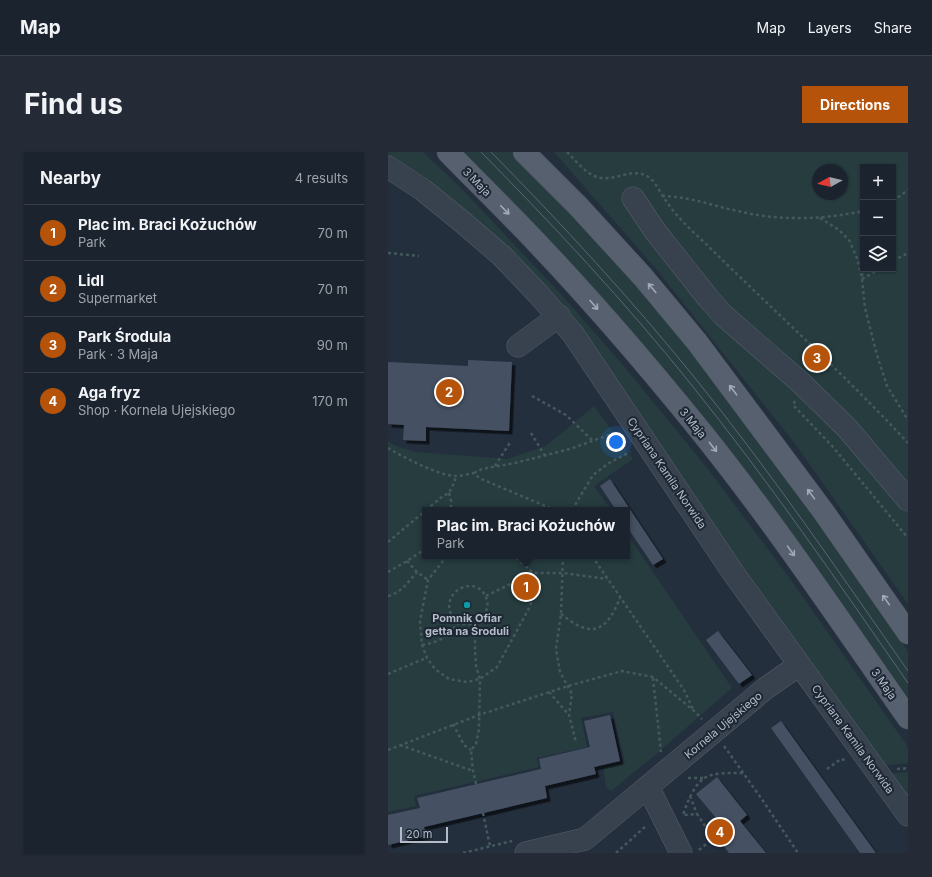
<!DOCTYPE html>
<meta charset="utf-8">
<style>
body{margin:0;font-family:Inter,sans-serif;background:#242b36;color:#f1f3f6}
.controls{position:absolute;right:12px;top:12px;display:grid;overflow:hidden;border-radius:0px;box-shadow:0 1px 3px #0004}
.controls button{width:36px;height:36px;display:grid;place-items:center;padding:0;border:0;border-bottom:1px solid #39404a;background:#1b232e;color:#f1f3f6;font:20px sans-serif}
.compass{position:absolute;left:424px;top:12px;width:36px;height:36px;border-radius:50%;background:#1b232e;box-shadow:0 1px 3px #0004;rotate:262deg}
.scale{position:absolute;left:12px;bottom:10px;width:48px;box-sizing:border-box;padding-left:4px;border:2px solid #b4bcc9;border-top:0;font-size:11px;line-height:14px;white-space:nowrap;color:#b4bcc9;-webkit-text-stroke:3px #1d2633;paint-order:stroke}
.you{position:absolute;left:228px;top:290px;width:14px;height:14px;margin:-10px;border:3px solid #fff;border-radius:50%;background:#1a73e8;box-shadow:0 0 0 6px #1a73e833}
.badge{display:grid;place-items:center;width:26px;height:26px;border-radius:50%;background:#b45309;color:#fff;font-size:13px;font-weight:700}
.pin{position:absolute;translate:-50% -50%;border:2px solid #fff;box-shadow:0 1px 4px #0006}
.popup{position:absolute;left:34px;top:355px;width:208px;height:52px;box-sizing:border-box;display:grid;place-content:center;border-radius:0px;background:#1b232e;filter:drop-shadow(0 1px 3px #0005);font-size:13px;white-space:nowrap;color:#a0a4aa}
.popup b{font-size:15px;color:#f1f3f6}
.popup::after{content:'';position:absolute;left:50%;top:100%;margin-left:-8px;border:8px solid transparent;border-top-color:#1b232e}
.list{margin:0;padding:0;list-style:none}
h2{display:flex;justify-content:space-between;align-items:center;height:52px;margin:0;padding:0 16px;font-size:17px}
h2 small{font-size:13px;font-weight:400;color:#a0a4aa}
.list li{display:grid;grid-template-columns:26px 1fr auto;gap:12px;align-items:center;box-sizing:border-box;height:56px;padding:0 16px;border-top:1px solid #39404a}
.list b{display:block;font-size:15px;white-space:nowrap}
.list p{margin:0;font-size:13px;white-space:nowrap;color:#a0a4aa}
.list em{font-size:13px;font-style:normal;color:#a0a4aa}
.icon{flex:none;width:22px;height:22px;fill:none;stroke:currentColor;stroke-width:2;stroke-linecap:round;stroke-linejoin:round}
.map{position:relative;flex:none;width:520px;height:701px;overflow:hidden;border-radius:0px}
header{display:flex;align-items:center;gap:24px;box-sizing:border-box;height:56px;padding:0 20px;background:#1b232e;border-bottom:1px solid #39404a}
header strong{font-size:19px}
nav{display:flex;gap:22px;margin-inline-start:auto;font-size:14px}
.intro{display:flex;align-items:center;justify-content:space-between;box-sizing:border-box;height:96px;padding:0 24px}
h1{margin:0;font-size:28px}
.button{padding:10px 18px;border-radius:0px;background:#b45309;color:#fff;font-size:14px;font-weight:700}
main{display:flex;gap:24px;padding:0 24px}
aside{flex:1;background:#1b232e;border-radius:0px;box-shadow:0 1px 3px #0004}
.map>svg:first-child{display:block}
.green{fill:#263c3f;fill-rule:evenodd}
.building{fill:#455162;filter:url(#shadow)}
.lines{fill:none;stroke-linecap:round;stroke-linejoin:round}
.minor-casing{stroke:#565f6c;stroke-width:23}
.major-casing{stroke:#414a57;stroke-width:23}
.path{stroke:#44595c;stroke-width:2.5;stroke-dasharray:3 3;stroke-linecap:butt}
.minor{stroke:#38414e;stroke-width:22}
.major{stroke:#56606e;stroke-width:22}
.tram{stroke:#5a6575;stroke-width:1}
.oneway{stroke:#a1aab7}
.culture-dot{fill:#0f9aa8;stroke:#1d2633;stroke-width:1.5}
.labels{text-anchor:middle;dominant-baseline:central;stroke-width:4;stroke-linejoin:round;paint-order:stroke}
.street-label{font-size:11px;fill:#b4bcc9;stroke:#1d2633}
.poi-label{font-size:11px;font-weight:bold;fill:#b4bcc9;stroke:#1d2633}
</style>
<header>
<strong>Map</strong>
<nav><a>Map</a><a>Layers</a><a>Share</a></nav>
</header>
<div class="intro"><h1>Find us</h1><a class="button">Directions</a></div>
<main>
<aside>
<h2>Nearby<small>4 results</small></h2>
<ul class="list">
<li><span class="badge">1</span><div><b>Plac im. Braci Kożuchów</b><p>Park</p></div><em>70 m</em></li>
<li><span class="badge">2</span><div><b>Lidl</b><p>Supermarket</p></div><em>70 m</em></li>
<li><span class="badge">3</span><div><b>Park Środula</b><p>Park · 3 Maja</p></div><em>90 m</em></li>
<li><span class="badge">4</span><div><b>Aga fryz</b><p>Shop · Kornela Ujejskiego</p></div><em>170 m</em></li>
</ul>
</aside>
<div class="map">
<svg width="520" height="701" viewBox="0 0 520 701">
<defs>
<filter id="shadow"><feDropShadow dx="3.5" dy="3.5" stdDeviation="0" flood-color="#0009"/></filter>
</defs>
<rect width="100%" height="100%" fill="#242f3e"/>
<path class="green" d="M 0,0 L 35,0 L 73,36 L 171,140 L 235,213 L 320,317 L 403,428 L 520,595 L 520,611 L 495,614 L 366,433 L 187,172 L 0,5 Z
M 73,0 L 123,0 L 163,39 L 273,161 L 399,324 L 520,499 L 520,550 Z
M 166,0 L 520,0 L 520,452 L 408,293 L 269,118 ZM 475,15 L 505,15 L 505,117 L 475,117 ZM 430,18 L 454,18 L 454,42 L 430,42 Z
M 206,254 L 245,307 L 206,334 L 223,358 L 37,358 L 37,404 L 239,404 L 239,382 L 344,536 L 266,604 L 223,639 L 218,635 L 215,616 L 237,610 L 225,560 L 193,566 L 199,595 L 149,606 L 151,615 L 26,644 L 28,654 L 0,660 L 0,289 L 8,294 L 28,300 L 119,307 L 158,294 Z
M 520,620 L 520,648 L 502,622 Z"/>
<path class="building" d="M 80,208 L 124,210 L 121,279 L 38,275 L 38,289 L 15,288 L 16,273 L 0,272 L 0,210 L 80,214 Z
M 222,327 L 275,407 L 265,413 L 239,375 L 239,358 L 228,358 L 212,334 Z
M 330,479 L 364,523 L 351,532 L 318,488 Z
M 222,563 L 232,609 L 206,615 L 208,622 L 157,634 L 159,646 L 36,675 L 38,684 L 0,693 L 0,663 L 32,656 L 29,646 L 153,617 L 151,607 L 202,595 L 196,569 Z
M 393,569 L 431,622 L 488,701 L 472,701 L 383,576 Z
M 329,625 L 359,663 L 352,669 L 378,701 L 341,701 L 330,687 L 339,679 L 308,642 Z"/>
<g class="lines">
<g class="minor-casing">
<path id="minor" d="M 0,15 L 35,38 L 72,68 L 114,104 L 151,143 L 185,182 L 346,422 L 520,663
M 245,46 L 267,79 L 320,146 L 335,163 L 412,230 L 459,276 L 520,348
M 130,194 L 171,164
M 260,635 L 293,701
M 138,701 L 197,687 L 378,536 L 411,513"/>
</g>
<g class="major-casing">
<path id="major" d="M 60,0 C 90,31 121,61 150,92 C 206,151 260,214 311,277 C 386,370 452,469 520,566
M 136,0 L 190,54 L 255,125 L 309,190 L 435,359 L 520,481"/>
</g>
<path class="path" d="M 179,0 C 188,9 197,21 209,25 C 227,31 245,13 262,26 C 270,33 274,45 281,53 C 291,67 304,79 317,91 C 384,157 455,221 520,291
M 274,44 C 300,44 325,54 350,59 C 390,69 434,68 475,59
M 505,49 L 520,38
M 432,66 L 451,78 L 461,88 L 469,106 L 474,127 L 477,156 L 489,203 L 499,234 L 520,268
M 0,101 L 31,104
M 505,109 L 520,101
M 474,124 L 475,117
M 474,127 L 492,117
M 426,217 L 437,206
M 144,244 L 178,263 L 205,289
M 407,249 L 405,253 L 445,295 L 520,386
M 143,281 L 157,304
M 0,296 C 13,304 52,324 67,324 C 73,324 80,322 86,321 L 91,326 L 162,356 L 165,358
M 107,314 L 123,289
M 86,321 L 94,317 L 127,311 L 182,297 L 229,280
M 61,341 L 63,348 L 63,358
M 38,358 L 55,344 L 61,341 L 67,329 L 67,324
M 184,358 L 205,323 L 221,311 L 242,300
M 0,390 L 37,359
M 59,404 L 40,428 L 32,469 L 34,493 L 39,506 L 47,517 L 61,527 L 79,530 L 92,527 L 109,515 L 139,460 L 150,436 L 145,421 L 127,404
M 175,404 L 173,462 L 168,497 L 172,520 L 184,542 L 181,563 L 188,590
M 204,404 L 296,538 L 305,557
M 19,409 L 29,420 L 40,428
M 0,420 L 19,409 L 37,397
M 0,444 C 13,441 20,430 29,420
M 98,444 L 145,421 L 175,421 L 219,427
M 173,462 C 180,467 188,474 197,476 C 217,482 226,460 232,446
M 34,493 C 52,490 59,485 70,471 C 82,473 94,474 98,460 C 99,456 100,453 99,448 C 89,416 42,445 70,471
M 0,522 L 38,506
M 265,526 L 273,600
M 161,540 L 181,563
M 65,572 L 76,593 L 83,598
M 12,593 L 85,619
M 336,594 L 373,646 L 410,701
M 0,598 L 91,563 L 180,534 L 234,519 L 265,525 L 306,559 L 314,567
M 439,617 L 453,607 L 457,608
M 509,617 L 520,616
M 300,626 L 315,626
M 88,632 L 85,619 L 83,598 L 88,592 L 91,577 L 92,527 L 88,514 L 87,498 L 87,479 L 90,471
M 302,644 L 309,662
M 95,661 L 102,694
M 311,698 L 322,689 L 319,677 L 309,662 L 295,663 C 299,651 305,635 315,627 C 323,620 344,621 355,621
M 75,701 L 124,689
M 228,701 L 258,674"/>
<use href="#minor" class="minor"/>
<use href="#major" class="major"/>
<path class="tram" d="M 93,0 C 166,74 237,150 302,231 C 380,328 450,430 520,531
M 103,0 C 174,72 243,147 307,226 C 383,320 451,420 520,519"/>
</g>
<defs><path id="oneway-shaft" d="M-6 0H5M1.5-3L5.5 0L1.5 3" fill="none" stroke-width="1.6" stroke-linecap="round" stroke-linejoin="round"/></defs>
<g class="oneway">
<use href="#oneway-shaft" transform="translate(117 58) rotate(46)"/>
<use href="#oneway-shaft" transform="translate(264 136) rotate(-130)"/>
<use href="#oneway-shaft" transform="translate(206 153) rotate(49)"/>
<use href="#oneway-shaft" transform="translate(345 238) rotate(-127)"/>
<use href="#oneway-shaft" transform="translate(325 295) rotate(52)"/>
<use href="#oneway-shaft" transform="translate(423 342) rotate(-126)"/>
<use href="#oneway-shaft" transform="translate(403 399) rotate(54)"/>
<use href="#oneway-shaft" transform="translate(498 448) rotate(-125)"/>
</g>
<circle class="culture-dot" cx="79" cy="453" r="4"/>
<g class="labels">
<g class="street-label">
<text transform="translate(89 30) rotate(46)">3 Maja</text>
<text transform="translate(305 271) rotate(51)">3 Maja</text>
<text transform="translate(279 321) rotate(56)">Cypriana Kamila Norwida</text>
<text transform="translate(496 532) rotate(55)">3 Maja</text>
<text transform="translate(335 573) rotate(-40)">Kornela Ujejskiego</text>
<text transform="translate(465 587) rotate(54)">Cypriana Kamila Norwida</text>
</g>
<g class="poi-label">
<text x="79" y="466">Pomnik Ofiar<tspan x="79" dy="13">getta na Środuli</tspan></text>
</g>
</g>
</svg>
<div class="controls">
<button>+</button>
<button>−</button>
<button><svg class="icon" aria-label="layers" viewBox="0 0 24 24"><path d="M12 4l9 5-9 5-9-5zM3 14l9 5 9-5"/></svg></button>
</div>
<svg class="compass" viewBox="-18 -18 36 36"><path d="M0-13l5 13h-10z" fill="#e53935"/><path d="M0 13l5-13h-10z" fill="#a0a4aa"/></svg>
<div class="scale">20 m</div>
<div class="you"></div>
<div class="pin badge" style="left:138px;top:435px">1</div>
<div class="popup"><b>Plac im. Braci Kożuchów</b>Park</div>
<div class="pin badge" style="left:61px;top:240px">2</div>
<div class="pin badge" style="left:429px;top:206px">3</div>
<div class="pin badge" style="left:332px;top:680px">4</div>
</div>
</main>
